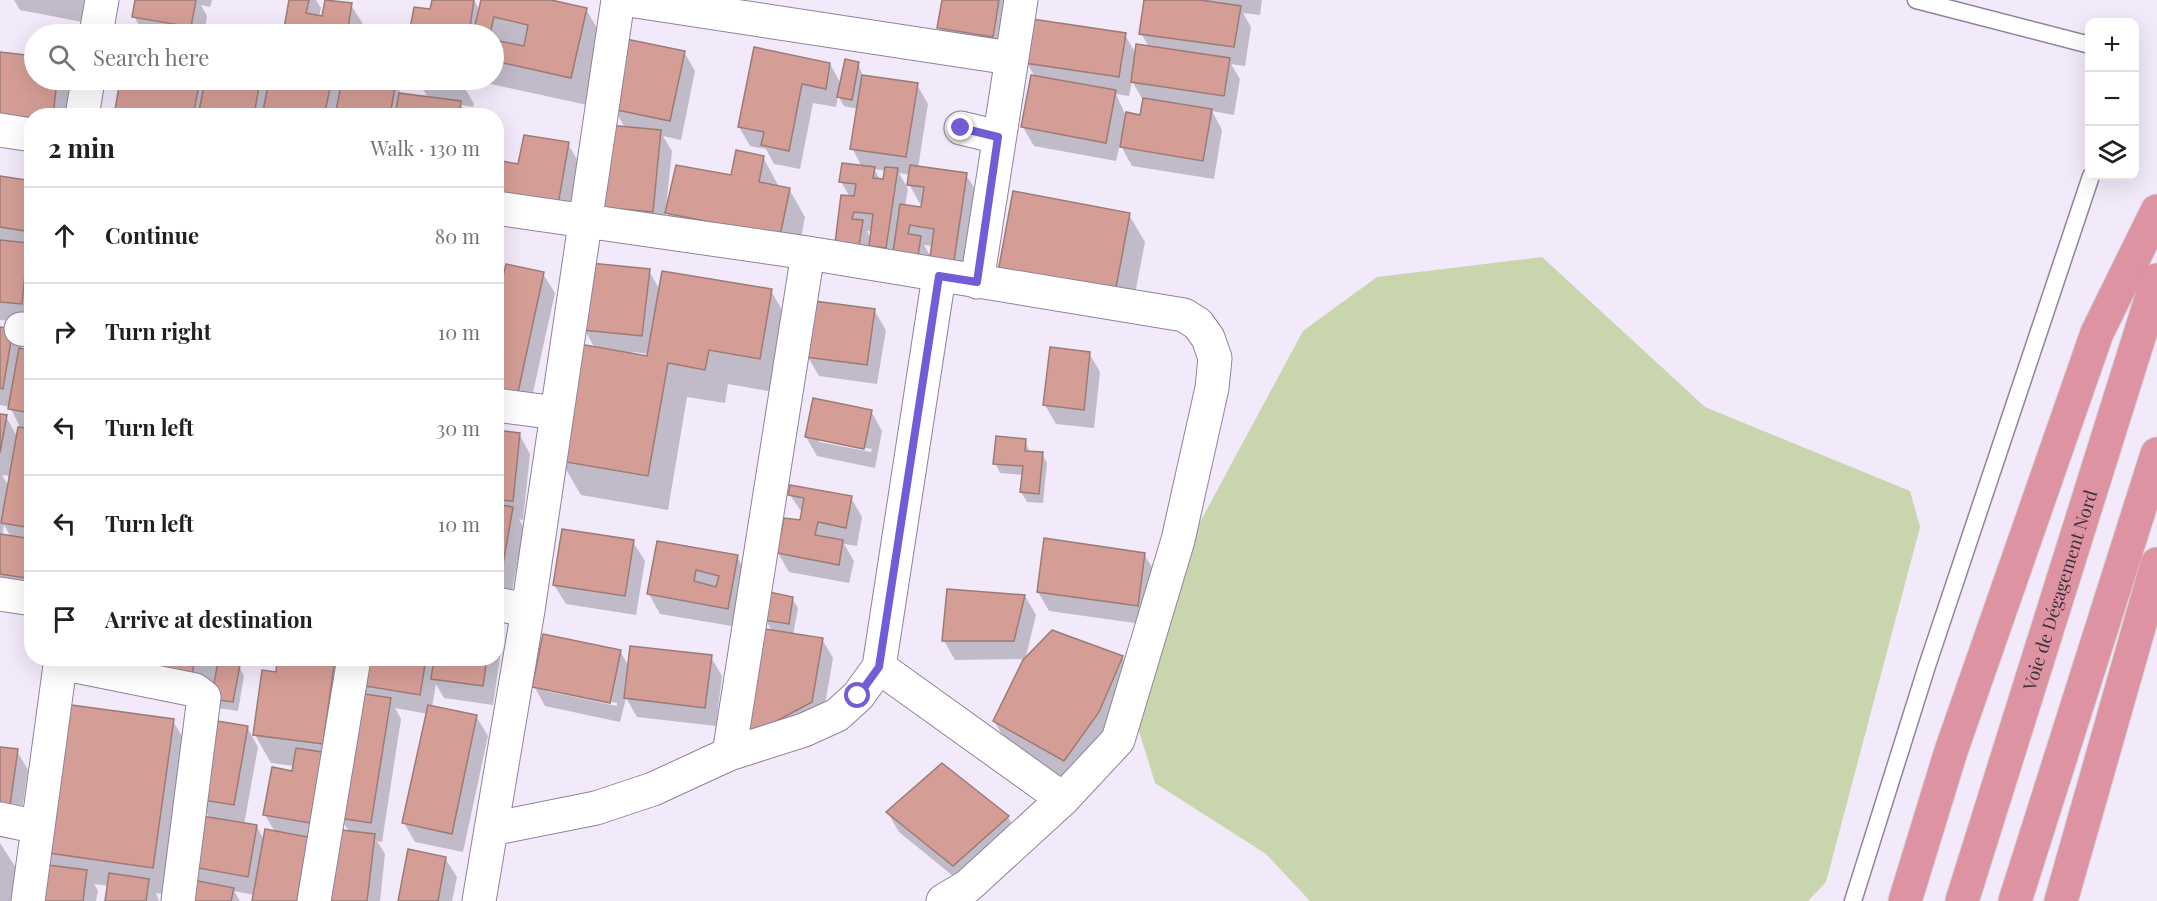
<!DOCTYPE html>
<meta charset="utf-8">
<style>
body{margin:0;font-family:"Playfair Display",serif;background:#f2f2f2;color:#202124}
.controls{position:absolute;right:18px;top:18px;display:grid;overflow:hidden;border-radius:12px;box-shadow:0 6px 24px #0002}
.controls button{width:54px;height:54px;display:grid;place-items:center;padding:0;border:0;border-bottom:2px solid #e0e0e0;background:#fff;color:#202124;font:30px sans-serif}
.stop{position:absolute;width:18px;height:18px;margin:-14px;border:4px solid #735cd6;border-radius:50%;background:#fff}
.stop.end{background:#735cd6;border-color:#fff;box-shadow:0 2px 6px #0008}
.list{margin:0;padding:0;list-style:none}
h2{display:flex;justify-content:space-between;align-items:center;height:78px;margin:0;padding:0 24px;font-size:26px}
h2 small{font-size:20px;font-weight:400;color:#757577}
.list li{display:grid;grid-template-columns:39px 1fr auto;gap:18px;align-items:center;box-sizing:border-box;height:96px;padding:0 24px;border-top:2px solid #e0e0e0}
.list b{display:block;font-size:22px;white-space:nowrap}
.list em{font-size:20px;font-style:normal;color:#757577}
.icon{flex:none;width:33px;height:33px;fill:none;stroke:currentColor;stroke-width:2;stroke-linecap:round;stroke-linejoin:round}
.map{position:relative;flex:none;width:2157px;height:901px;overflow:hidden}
.search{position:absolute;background:#fff;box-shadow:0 6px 24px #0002;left:24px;top:24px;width:480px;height:66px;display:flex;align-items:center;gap:15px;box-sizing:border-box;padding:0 21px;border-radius:33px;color:#757577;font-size:22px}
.panel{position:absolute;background:#fff;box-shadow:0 6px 24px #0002;left:24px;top:108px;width:480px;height:558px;border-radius:24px}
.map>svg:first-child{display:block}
.green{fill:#c9d5ac}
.shadow{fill:#0003;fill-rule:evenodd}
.building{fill:#d49e96;stroke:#9c7b75;stroke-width:1.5;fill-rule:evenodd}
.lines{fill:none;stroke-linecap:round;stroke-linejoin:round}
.lane-casing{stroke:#90829e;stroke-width:19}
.street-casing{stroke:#90829e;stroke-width:35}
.highway-casing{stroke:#d3d2d4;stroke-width:35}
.lane{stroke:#fff;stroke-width:16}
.street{stroke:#fff;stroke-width:33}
.highway{stroke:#de93a2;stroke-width:33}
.route{stroke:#735cd6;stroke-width:8}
.labels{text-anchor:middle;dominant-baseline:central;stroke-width:6;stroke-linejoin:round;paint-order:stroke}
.street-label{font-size:18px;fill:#37313d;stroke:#fbfbfb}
</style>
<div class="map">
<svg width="2157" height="901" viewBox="0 0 2157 901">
<rect width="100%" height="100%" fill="#f2e9fb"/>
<path class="green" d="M 1542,257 L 1705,407 L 1910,491 L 1920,527 L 1826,882 L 1808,901 L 1310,901 L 1266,854 L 1155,783 L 1134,715 L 1157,602 L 1303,331 L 1377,277 Z"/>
<path class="shadow" d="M 14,0 L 103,0 L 98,25 L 20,10 Z
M 136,0 L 212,0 L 210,7 L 201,5 L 207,16 L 204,34 L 144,34 L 134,16 Z
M 291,0 L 316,0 L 321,8 L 319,17 L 323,17 L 351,5 L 363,24 L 361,34 L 285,34 Z
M 433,0 L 474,0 L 480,11 L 482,0 L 544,0 L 586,9 L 602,37 L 587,105 L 486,83 L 484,80 L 494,80 L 494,34 L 410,34 L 415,9 L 431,11 Z
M 943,0 L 1012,0 L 1003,55 L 950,47 L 939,28 Z
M 1145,0 L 1262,0 L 1260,15 L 1243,13 L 1251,27 L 1245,66 L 1231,64 L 1240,79 L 1234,115 L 1212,111 L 1222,130 L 1214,179 L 1132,166 L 1120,144 L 1116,161 L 1034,146 L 1023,127 L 1035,77 L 1027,63 L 1125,35 L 1136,54 L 1149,47 L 1141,33 ZM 1132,81 L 1144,102 L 1141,116 L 1125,114 L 1116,94 L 1129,96 Z
M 684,52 L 695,71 L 681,140 L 663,136 L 672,151 L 666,207 L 732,177 L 763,157 L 779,187 L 789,189 L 805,217 L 796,263 L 683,241 L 666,211 L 664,231 L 602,207 L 625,128 L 614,108 Z
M 1,54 L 34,58 L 34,80 L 70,80 L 65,116 L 32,116 L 32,136 L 5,132 Z
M 858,63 L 863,77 L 917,85 L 928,104 L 918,168 L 966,175 L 978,194 L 965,279 L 933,246 L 924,245 L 931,257 L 836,243 L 850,197 L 841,182 L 862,167 L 852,148 L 858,109 L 844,106 L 838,96 L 836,107 L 813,103 L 800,169 L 774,164 L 766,149 L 750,146 L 739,127 L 830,64 L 841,84 ZM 874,169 L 886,171 L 884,181 L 881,181 ZM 899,173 L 910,175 L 909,184 L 920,204 L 923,204 L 923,209 L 905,206 L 908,189 ZM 867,231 L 872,231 L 871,239 Z
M 122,80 L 376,80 L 395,83 L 402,95 L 428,98 L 418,80 L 455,80 L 455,83 L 463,85 L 474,104 L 473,107 L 461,105 L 467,116 L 116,116 Z
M 496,137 L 504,150 L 502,162 L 519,165 L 568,144 L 579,163 L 568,224 L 496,211 Z
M 0,178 L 32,183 L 32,326 L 30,323 L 0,320 Z
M 1129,215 L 1145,242 L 1130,320 L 1016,299 Z
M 649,271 L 660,290 L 771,291 L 791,325 L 780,393 L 728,384 L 725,403 L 687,397 L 668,510 L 581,495 L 561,461 L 595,348 L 584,329 ZM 633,352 L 649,354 L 649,358 L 632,355 Z
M 543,274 L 555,293 L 528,415 L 496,390 Z
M 874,310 L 886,330 L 877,384 L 819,376 L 808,357 Z
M 0,329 L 12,331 L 23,350 L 32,352 L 32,596 L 0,591 L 0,416 L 6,417 L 18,438 L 21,429 L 10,407 L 0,405 ZM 2,475 L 11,476 L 9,487 ZM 4,525 L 11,537 L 2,536 Z
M 1089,353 L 1100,372 L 1094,428 L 1056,424 L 1045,405 Z
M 871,411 L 882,431 L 875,468 L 817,456 L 806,437 ZM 819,439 L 872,449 L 871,452 L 819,442 Z
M 496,432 L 519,434 L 530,454 L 523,520 L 519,519 L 524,528 L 509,606 L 496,603 Z
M 1025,440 L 1030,453 L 1042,454 L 1047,463 L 1043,503 L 1027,502 L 1021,492 L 1023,475 L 1000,473 L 995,463 Z
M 790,495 L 851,498 L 862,517 L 857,546 L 844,544 L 854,561 L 849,583 L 789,572 L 778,553 L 801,522 L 803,514 Z
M 633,542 L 645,561 L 636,615 L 566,604 L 554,585 Z
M 659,543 L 737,557 L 748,576 L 738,627 L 660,614 L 649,594 Z
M 1144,554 L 1156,574 L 1149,625 L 1049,611 L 1038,592 Z
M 1025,596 L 1036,615 L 1025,660 L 1122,657 L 1138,685 L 1080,787 L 1010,748 L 994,721 L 1025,659 L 955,660 L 944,641 Z
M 792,598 L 798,608 L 793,635 L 822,639 L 833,658 L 822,722 L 742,732 L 772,631 L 765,619 Z
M 496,643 L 501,651 L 493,705 L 444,698 L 436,684 L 432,707 L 476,716 L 488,736 L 463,852 L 415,842 L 404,823 L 428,714 L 395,708 L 401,719 L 382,842 L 377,841 L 385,854 L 380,901 L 327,901 L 349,832 L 340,817 L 367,696 L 361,685 L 365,658 L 496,658 Z
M 620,651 L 629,667 L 711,657 L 722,676 L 716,726 L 637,717 L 626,698 L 620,722 L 545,706 L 534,686 ZM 546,688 L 617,703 L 617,706 L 546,691 Z
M 137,658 L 222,658 L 221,663 L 239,666 L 244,676 L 238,711 L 218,708 Z
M 279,658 L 354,658 L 311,901 L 253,901 L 254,895 L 234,891 L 240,901 L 185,901 L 189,866 L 210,819 L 198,798 L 247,727 L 258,747 L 244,825 L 257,827 L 264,840 L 275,832 L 265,815 L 293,773 L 295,766 L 271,763 L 255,735 L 277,673 Z
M 173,721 L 189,748 L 168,895 L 156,893 L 159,901 L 107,901 L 109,886 L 94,884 L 98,891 L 96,901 L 36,901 L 52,867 L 43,852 Z
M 0,748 L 17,751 L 28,770 L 19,831 L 0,829 Z
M 942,765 L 1008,817 L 1019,836 L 964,885 L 899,832 L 888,813 Z
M 0,843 L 18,871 L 15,901 L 0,901 Z
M 445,858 L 457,877 L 452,901 L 399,901 Z"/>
<path class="building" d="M 135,0 L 196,0 L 191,27 L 132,17 Z
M 289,0 L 309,0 L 306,13 L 322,16 L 325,0 L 352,3 L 347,34 L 283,34 Z
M 432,0 L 474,0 L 469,34 L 409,34 L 414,7 L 430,9 Z
M 481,0 L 551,0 L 587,8 L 571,78 L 494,61 L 494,40 L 524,46 L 528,25 L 494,17 L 490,34 L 473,34 Z
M 942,0 L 999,0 L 993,37 L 937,28 Z
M 1144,0 L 1200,0 L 1241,6 L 1234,47 L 1139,34 Z
M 1032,19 L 1126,33 L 1119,77 L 1025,63 Z
M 626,39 L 685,51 L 670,121 L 612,109 Z
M 1136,44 L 1230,58 L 1224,96 L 1131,82 Z
M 754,47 L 830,63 L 826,89 L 802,84 L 789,151 L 761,145 L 764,132 L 738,127 Z
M 0,52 L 34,56 L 34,80 L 57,80 L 53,116 L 32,116 L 32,118 L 0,114 Z
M 845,59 L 859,62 L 852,100 L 837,97 Z
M 862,75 L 918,83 L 906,157 L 850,149 Z
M 1031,75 L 1116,90 L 1106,143 L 1021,127 Z
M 120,80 L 200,80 L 193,116 L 114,116 Z
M 205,80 L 260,80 L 254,116 L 198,116 Z
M 269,80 L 306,80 L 331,84 L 324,116 L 262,116 Z
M 342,80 L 396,81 L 390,116 L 335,116 Z
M 416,80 L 442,80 L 464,83 L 463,89 Z
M 399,93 L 461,101 L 459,116 L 395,116 Z
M 1143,98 L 1212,109 L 1203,161 L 1120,147 L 1126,112 L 1140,115 Z
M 608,125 L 661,130 L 653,212 L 600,207 Z
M 524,135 L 569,142 L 558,205 L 496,195 L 496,160 L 518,164 Z
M 736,150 L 764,156 L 759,182 L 790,188 L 780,236 L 665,213 L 676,165 L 731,175 Z
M 842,163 L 875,167 L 873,178 L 883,179 L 885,167 L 898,168 L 886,248 L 869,246 L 873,214 L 854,212 L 852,219 L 863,220 L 859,246 L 835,243 L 841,195 L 854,196 L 856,184 L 839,182 Z
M 910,165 L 967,173 L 954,261 L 930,257 L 934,229 L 910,225 L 908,234 L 921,236 L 918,256 L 893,252 L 900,204 L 921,207 L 924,187 L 907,185 Z
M 0,176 L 32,181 L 32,232 L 0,227 Z
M 1013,191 L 1130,213 L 1115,293 L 998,272 Z
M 0,240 L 28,243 L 22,304 L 0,302 Z
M 590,263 L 650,269 L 642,336 L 583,330 Z
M 506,264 L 544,272 L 517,397 L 496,392 L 496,306 Z
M 662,271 L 772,289 L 760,359 L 709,350 L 705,370 L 668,363 L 648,476 L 560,461 L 580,344 L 647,356 Z
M 814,301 L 875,309 L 867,365 L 806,357 Z
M 0,327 L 13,329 L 3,389 L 0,388 Z
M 1050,347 L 1090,352 L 1084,410 L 1043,405 Z
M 19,348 L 32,350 L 32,413 L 8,409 Z
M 813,398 L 872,410 L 864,449 L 805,437 Z
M 0,414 L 7,415 L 0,453 Z
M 18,427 L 32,429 L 32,528 L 1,523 Z
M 496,430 L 520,433 L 513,501 L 496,500 Z
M 996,436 L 1026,439 L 1025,451 L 1043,452 L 1039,494 L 1020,492 L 1023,466 L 993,464 Z
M 790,485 L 852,496 L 846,528 L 818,522 L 815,535 L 843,540 L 839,565 L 777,553 L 784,518 L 800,520 L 804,498 L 788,495 Z
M 496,504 L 513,507 L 499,587 L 496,586 Z
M 562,529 L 634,540 L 625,596 L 553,585 Z
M 0,534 L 32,539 L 32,579 L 0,574 Z
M 1044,538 L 1145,553 L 1138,606 L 1037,592 Z
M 657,541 L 738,555 L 728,609 L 647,594 ZM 696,570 L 719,576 L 716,587 L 694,581 Z
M 947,589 L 1025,595 L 1014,641 L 942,641 Z
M 769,592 L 793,597 L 789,624 L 763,620 Z
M 759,628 L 823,638 L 812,702 L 771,724 L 740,732 Z
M 1052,630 L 1123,656 L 1099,712 L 1064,761 L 993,721 L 1023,660 Z
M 543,634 L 621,650 L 610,703 L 532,687 Z
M 630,646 L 712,655 L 705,708 L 624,698 Z
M 136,658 L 195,658 L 192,676 L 135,664 Z
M 277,658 L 335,658 L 323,744 L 253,735 L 262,670 L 276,672 Z
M 364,658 L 388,658 L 425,665 L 420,695 L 359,685 Z
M 434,658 L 487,658 L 483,686 L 431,679 Z
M 218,662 L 240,665 L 233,702 L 211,699 Z
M 358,693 L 391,698 L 371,823 L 339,818 Z
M 64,704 L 174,719 L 153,868 L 42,852 Z
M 428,705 L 477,715 L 452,834 L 402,823 Z
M 211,720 L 248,726 L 234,805 L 196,799 Z
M 0,747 L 18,749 L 9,813 L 0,812 Z
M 296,748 L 322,752 L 310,823 L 263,815 L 272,767 L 292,771 Z
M 942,763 L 1009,816 L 953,866 L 886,812 Z
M 196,815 L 257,825 L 248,877 L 187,866 Z
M 265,829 L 308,837 L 297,901 L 252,901 Z
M 334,829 L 375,834 L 367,901 L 326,901 Z
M 408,849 L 446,857 L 438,901 L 398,901 Z
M 40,864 L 87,870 L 83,901 L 35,901 Z
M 109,873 L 149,879 L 146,901 L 105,901 Z
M 188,879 L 234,888 L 231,901 L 184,901 Z"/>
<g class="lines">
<g class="lane-casing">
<path id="lane" d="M 1916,0 L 2090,45
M 1853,901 L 1927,666 L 2091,176"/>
</g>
<g class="street-casing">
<path id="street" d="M 629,0 L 1010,58
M 96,34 L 102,0
M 82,116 L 88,80
M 961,128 L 998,137
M 0,130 L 32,135
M 496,208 L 808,253 L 1184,315 L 1198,324 L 1208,338 L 1215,358 L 1212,388 L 1178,540 L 1118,740 L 1063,799 L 968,886 L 943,901
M 977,282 L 1021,0
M 21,329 L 32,330
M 496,405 L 557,413
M 0,594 L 32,599
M 496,604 L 528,610
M 61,663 L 195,690 L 204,697 L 178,901
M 879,667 L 1063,799
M 729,754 L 808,253
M 0,819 L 38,827
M 491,829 L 596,808 L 653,789 L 729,754 L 804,730 L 837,715 L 858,696 L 879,667 L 939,276
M 28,901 L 61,658
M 314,901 L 354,658
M 479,901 L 528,610 L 618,0"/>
</g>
<g class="highway-casing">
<g id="highway">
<path d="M 1905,901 L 1951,751 L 2097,333 L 2157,211"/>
<path id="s1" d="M 1962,901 L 2157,280"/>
<path d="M 2015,901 L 2157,454"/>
<path d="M 2061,901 L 2157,564"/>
</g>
</g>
<use href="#lane" class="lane"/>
<use href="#street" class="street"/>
<use href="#highway" class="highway"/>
</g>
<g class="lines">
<path class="route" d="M 858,696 L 879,667 L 939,276 L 977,282 L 998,137 L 961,128"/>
</g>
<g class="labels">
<g class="street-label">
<text stroke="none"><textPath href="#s1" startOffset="326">Voie de Dégagement Nord</textPath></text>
</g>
</g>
</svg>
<div class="controls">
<button>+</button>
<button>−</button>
<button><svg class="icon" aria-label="layers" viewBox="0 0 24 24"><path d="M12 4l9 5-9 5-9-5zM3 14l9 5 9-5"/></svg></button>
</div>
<div class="stop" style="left:858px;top:696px"></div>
<div class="stop end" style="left:961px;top:128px"></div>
<div class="search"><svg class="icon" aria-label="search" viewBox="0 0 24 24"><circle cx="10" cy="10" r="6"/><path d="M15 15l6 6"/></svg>Search here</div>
<section class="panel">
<h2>2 min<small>Walk · 130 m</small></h2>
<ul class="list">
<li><svg class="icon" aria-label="ahead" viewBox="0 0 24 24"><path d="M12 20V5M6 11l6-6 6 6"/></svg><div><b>Continue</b></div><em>80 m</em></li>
<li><svg class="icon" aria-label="right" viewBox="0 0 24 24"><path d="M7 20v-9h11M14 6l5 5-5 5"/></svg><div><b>Turn right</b></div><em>10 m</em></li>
<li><svg class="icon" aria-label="left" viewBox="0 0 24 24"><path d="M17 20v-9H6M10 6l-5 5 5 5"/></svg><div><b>Turn left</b></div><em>30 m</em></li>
<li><svg class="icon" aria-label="left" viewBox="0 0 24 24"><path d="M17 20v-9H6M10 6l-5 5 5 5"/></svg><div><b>Turn left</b></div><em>10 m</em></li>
<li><svg class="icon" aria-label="arrive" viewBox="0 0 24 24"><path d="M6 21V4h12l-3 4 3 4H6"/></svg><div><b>Arrive at destination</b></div></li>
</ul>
</section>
</div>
